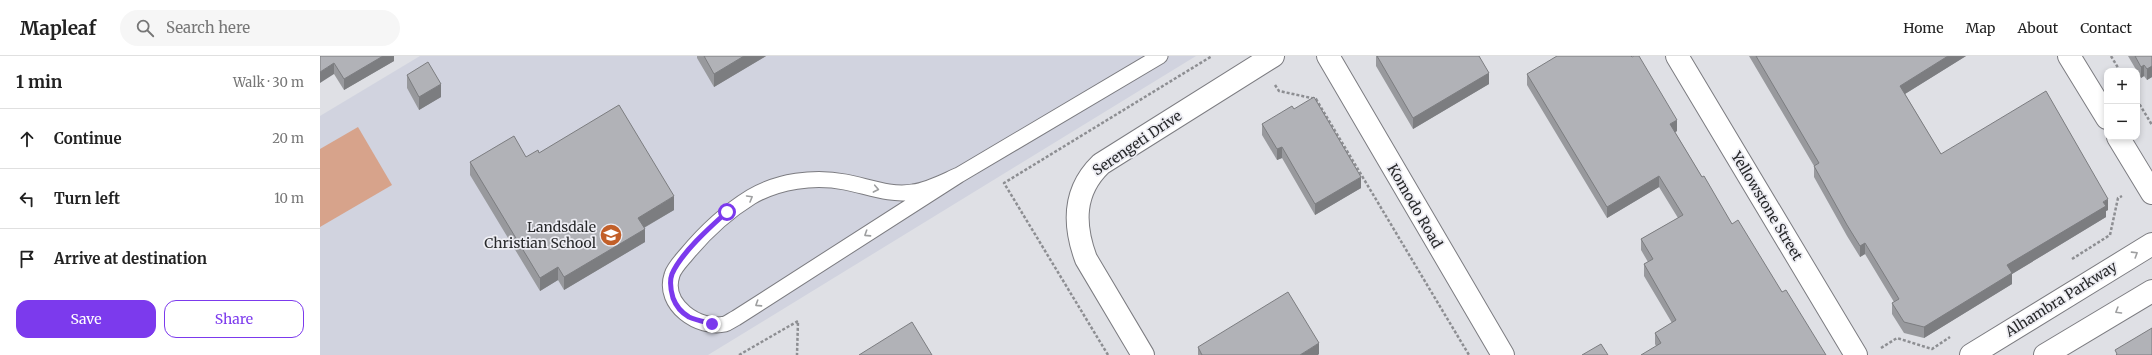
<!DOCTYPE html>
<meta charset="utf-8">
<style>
body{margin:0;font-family:Merriweather,serif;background:#f6f6f6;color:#222}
.controls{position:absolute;right:12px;top:12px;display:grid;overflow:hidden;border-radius:8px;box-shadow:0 2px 6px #0003}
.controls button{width:36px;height:36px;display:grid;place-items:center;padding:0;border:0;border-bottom:1px solid #e0e0e0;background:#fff;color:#222;font:20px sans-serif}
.stop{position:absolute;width:12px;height:12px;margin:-9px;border:3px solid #7c3aed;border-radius:50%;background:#fff}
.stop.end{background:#7c3aed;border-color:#fff;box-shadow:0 1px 4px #0008}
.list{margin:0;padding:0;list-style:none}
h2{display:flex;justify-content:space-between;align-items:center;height:52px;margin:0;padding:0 16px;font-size:17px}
h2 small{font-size:13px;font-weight:400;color:#767676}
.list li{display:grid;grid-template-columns:26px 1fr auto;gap:12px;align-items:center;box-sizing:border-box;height:60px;padding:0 16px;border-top:1px solid #e0e0e0}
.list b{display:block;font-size:15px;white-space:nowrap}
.list em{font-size:13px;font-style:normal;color:#767676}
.actions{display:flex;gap:8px;padding:12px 16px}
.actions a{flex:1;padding:9px 0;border:1px solid #7c3aed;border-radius:12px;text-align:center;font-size:14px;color:#7c3aed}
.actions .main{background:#7c3aed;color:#fff}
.icon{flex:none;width:22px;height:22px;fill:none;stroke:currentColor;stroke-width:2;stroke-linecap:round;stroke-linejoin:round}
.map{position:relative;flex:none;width:1832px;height:299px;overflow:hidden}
header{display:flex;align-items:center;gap:24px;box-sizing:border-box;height:56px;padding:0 20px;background:#fff;border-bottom:1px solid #e0e0e0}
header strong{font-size:19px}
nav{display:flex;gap:22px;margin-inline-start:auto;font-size:14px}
.search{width:280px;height:36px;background:#f6f6f6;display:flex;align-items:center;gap:10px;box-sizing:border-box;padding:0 14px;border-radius:22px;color:#767676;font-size:15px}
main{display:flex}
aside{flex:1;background:#fff}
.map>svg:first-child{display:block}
.built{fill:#d1d3df}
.green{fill:#d7a38b}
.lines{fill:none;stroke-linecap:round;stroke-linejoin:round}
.lane-casing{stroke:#7c7c81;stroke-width:17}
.street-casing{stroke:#7c7c81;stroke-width:24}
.secondary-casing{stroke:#7c7c81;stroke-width:24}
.path{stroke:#8d8e92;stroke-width:2.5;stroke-dasharray:3 2;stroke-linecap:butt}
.lane{stroke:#fff;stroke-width:15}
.street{stroke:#fff;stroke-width:22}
.secondary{stroke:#fff;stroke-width:22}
.wall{fill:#98999d}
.shaded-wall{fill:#7c7d80}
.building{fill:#b1b2b7;stroke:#7c7d80}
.oneway{stroke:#9e9fa0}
.route{stroke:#7c3aed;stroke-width:5}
.labels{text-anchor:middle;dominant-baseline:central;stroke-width:3.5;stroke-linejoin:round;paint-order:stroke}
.street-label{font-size:14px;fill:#28292b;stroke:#ededf3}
.poi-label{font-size:14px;fill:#28292b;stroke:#ededf3;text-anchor:end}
</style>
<header>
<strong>Mapleaf</strong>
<div class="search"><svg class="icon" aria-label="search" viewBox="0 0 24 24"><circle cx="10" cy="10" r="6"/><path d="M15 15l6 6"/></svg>Search here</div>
<nav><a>Home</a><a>Map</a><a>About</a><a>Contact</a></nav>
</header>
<main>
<aside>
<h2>1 min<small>Walk · 30 m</small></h2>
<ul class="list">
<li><svg class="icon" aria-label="ahead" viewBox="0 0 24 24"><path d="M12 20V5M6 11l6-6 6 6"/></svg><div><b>Continue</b></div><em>20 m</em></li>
<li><svg class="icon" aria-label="left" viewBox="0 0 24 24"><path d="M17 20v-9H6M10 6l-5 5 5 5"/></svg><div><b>Turn left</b></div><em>10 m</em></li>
<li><svg class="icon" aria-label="arrive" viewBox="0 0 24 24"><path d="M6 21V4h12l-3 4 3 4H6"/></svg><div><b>Arrive at destination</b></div></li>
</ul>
<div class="actions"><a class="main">Save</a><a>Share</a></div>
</aside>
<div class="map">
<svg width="1832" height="299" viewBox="0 0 1832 299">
<rect width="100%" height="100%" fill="#dfe0e5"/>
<path class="built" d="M 100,0 L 876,0 L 388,299 L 0,299 L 0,60 Z"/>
<path class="green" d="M 38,71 L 72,129 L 0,171 L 0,93 Z"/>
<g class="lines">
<g class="lane-casing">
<path id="lane" d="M 639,119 C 625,125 609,134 593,136 C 570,140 547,130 525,126 C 494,120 458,125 431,141 C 405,157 385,176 366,199 C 361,205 354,212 352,219 C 342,249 379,274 405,268 C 408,267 412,264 416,262 L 639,119 L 840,0"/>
</g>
<g class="street-casing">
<path id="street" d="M 1008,0 L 1183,299
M 1357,0 L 1536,299
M 1749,0 L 1787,62
M 1798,81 L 1832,137
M 823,299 L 766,203 C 753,168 753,135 781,108 L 953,0"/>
</g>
<g class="secondary-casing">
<path id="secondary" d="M 1651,299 L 1832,188
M 1725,299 L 1832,235"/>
</g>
<path class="path" d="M 1791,0 L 1800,15
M 955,29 L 959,35 L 996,43 L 1149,299
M 1817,44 L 1832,69
M 1752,203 L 1790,179 L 1798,142 L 1802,140
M 1561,292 L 1577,282 L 1612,293 L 1630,281
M 419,299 L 478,265 L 477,299
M 788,299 L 684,127 L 892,0"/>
<use href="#lane" class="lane"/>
<use href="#street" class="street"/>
<use href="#secondary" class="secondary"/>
</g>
<path class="wall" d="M 0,0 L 74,0 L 74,5 L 24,34 L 14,18 Z
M 377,0 L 446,0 L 394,31 L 377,2 Z
M 1056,0 L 1159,0 L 1169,28 L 1093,73 L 1056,10 Z
M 1429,0 L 1646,0 L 1585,38 L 1621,98 L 1788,154 L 1786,155 L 1786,161 L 1692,218 L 1692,228 L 1604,282 L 1584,277 L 1572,258 L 1572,247 L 1574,246 L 1545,198 L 1540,201 L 1527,180 L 1494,121 L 1494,110 Z
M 1808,0 L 1832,0 L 1832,21 L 1827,24 L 1824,20 L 1821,22 Z
M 1207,18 L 1357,75 L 1355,76 L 1382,121 L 1412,168 L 1462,236 L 1506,299 L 1336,290 L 1335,288 L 1335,277 L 1352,267 L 1324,220 L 1324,208 L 1328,206 L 1321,194 L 1321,183 L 1358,162 L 1339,131 L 1287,162 L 1207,29 Z
M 87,19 L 121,41 L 99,54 L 87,32 Z
M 974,53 L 1041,132 L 995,159 L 962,102 L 957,104 L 942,79 L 942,68 Z
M 206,101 L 354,154 L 324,172 L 325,186 L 244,234 L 238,224 L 220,235 L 150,119 L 150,106 Z
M 878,291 L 999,298 L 878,299 Z"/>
<path class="shaded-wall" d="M 63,0 L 74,0 L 74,5 L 24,34 L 24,23 Z
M 424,0 L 446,0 L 394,31 L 394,18 Z
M 1628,0 L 1646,0 L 1580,41 L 1580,30 Z
M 14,7 L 14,18 L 0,27 L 0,16 Z
M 1824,9 L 1824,20 L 1821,22 L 1821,11 Z
M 1832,10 L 1832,21 L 1827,24 L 1827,13 Z
M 1169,17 L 1169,28 L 1093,73 L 1093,62 Z
M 121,28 L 121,41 L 99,54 L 99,41 Z
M 1357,64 L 1357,75 L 1350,79 L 1350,68 Z
M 962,91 L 962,102 L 957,104 L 957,93 Z
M 1339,120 L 1339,131 L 1287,162 L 1287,151 Z
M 1041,121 L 1041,132 L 995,159 L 995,148 Z
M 354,140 L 354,154 L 318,175 L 318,162 Z
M 1788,143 L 1788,154 L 1786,155 L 1786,161 L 1692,218 L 1692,228 L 1604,282 L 1604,271 L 1687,209 Z
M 325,173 L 325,186 L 244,234 L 244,221 Z
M 1545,187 L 1545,198 L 1540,201 L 1540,190 Z
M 238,211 L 238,224 L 220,235 L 220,222 Z
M 999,287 L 999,298 L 998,299 L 980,299 Z"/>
<path class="building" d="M 0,0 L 63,0 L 24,23 L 14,7 L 0,16 Z
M 384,0 L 424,0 L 394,18 Z
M 1057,0 L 1159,0 L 1169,17 L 1093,62 Z
M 1237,0 L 1311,0 L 1312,1 L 1314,0 L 1319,0 L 1357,64 L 1350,68 L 1382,121 L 1384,120 L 1412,168 L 1418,164 L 1462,236 L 1466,234 L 1506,299 L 1321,299 L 1341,287 L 1335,277 L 1356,264 L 1324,208 L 1333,203 L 1321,183 L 1363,159 L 1339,120 L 1287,151 L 1207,18 Z
M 1436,0 L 1628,0 L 1580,30 L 1621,98 L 1726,35 L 1788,143 L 1783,146 L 1786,150 L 1687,209 L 1692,217 L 1604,271 L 1584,266 L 1572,247 L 1579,243 L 1545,187 L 1540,190 L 1527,169 L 1494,110 L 1499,107 Z
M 1815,0 L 1832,0 L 1832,10 L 1827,13 L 1824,9 L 1821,11 Z
M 108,6 L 121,28 L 99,41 L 87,19 Z
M 994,41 L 1041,121 L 995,148 L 962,91 L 957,93 L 942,68 L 972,50 L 974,53 Z
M 299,49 L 354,140 L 318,162 L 325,173 L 244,221 L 238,211 L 220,222 L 150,106 L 194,80 L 206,101 L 218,94 L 219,97 Z
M 968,236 L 999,287 L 980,299 L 882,299 L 878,291 Z
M 592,266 L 612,299 L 539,299 Z
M 1832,272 L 1832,299 L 1796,299 L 1797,298 L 1795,294 Z
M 1281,288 L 1288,299 L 1262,299 Z"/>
<defs><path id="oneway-chevron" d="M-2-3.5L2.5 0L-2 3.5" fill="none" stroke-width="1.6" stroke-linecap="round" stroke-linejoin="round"/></defs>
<g class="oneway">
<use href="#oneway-chevron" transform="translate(556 133) rotate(11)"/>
<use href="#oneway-chevron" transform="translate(430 142) rotate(-30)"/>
<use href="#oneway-chevron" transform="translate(547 178) rotate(147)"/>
<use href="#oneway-chevron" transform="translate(1815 198) rotate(-32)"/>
<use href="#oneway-chevron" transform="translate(438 248) rotate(147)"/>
<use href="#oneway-chevron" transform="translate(1798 255) rotate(149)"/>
</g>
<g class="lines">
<path class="route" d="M 392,268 C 385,266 376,264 369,261 C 362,257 356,250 353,242 C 351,235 349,226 352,218 C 361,197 390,171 407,156"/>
</g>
<defs>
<g id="school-disc" transform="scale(1.15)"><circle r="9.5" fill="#c25f28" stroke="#ededf3"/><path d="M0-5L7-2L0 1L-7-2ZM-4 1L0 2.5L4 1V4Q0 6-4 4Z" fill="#fff"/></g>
</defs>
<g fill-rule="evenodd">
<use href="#school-disc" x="291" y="179"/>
</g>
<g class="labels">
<g class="street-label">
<text transform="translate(817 87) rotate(-34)">Serengeti Drive</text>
<text transform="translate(1095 150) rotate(60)">Komodo Road</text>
<text transform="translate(1447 150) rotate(59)">Yellowstone Street</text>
<text transform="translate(1741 243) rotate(-32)">Alhambra Parkway</text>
</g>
<g class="poi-label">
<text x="276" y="171">Landsdale<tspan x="276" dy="16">Christian School</tspan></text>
</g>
</g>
</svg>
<div class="controls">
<button>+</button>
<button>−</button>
</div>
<div class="stop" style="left:407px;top:156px"></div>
<div class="stop end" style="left:392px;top:268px"></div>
</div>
</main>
